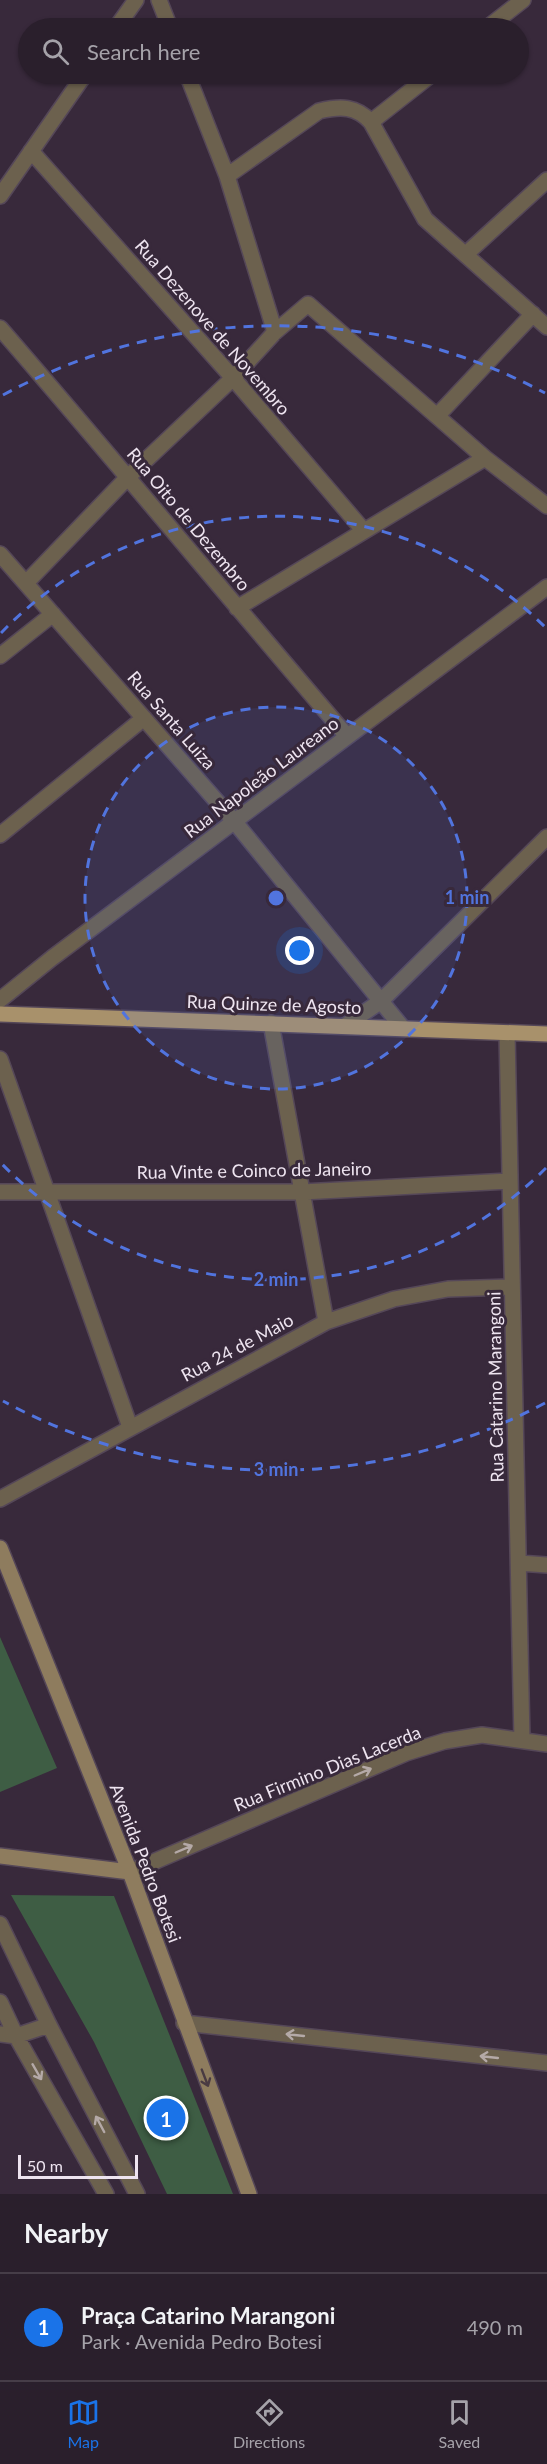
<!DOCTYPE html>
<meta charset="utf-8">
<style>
body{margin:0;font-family:Lato,sans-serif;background:#362c38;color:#f1f3f6}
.scale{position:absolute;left:18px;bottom:15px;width:120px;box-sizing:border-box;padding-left:6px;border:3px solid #eee4f0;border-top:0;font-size:16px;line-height:21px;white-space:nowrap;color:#eee4f0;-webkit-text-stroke:4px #38293b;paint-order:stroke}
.you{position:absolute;left:300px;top:951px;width:21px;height:21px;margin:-15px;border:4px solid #fff;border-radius:50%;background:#1a73e8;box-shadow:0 0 0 9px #1a73e833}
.badge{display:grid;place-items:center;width:39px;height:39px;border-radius:50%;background:#1a73e8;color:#fff;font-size:20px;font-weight:700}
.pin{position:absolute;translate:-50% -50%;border:3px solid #fff;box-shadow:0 2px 6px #0006}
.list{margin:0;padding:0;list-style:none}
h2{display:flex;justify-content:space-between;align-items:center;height:78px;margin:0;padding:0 24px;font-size:26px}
h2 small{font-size:20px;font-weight:400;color:#a5a2a9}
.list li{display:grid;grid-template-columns:39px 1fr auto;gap:18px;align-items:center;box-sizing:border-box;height:108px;padding:0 24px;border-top:2px solid #463d48}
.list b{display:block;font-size:22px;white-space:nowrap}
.list p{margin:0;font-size:20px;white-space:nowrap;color:#a5a2a9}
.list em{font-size:20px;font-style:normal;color:#a5a2a9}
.icon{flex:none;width:33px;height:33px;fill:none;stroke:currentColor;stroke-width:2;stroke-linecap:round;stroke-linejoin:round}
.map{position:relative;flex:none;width:547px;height:2194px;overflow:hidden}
.search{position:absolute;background:#2a1f2c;box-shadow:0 2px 4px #0004;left:18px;right:18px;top:18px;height:66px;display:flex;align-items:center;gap:15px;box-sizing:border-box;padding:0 21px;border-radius:33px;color:#a5a2a9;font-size:22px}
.sheet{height:186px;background:#2a1f2c}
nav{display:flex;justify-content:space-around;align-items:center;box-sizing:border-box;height:84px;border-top:2px solid #463d48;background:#2a1f2c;font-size:16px;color:#a5a2a9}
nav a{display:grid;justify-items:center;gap:3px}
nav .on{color:#1a73e8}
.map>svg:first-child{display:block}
.green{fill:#3e5d44}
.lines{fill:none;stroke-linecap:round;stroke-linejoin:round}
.street-casing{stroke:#554758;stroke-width:18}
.secondary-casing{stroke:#554758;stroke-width:18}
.primary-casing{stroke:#554758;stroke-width:18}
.street{stroke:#6c614e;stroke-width:15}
.secondary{stroke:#8e7c5e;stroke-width:15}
.primary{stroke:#a8916b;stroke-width:15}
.oneway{stroke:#b4a9a7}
.oneway2{stroke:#493a42}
.ring{fill:none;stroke:#5174de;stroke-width:3;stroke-dasharray:10 8}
.labels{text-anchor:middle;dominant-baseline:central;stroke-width:6;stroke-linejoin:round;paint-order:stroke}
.street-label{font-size:18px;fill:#eee4f0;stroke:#38293b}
.centre{fill:#5174de;stroke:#38293b;stroke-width:3}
.ring-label{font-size:18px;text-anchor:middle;font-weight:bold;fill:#5174de;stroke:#38293b;stroke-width:6;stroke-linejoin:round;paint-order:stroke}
</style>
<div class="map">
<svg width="547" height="2194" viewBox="0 0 547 2194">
<rect width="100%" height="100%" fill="#38293b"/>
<path class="green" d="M 0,1637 L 57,1768 L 0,1792 Z
M 11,1895 L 114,1896 L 233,2194 L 167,2194 L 94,2042 Z"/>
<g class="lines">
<g class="street-casing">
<path id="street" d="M 159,0 L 170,28
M 116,28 L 136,0
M 487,28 L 523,0
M 187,74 L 227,176 L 275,332
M 371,122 L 432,74
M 31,151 L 233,378 L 364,531
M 227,176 L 319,111 C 341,106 356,106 371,122 L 425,219 L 547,327
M 0,196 L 85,74
M 466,254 L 547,180
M 0,328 C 117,463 231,601 347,736
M 437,416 L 533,314
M 0,554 L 234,821 L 402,1027
M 26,583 L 129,476 L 233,378 L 275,332 L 308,304 L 485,458 L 547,506
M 237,608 L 485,458
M 0,656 L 53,614
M 0,835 L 144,718
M 0,1000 L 52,958 L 547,587
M 271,1023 L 326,1322
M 345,1026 L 381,1001 L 547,837
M 507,1033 L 522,1740
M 0,1059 L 130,1427
M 0,1192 L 302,1192 L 509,1181
M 0,1499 L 326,1322 L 394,1299 L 448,1289 L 512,1287
M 519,1563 L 547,1565
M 130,1872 L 406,1753 L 445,1741 L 482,1735 L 547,1744
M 0,1924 L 49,2025 L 137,2194
M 0,2002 L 16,2036 L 106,2194
M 184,2023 L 547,2063
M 0,2034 L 16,2036 L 49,2025"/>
</g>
<g class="secondary-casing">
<path id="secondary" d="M 0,1548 L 130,1872 L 249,2194
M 0,1856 L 130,1872"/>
</g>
<g class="primary-casing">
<path id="primary" d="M 0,1014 L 547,1034"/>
</g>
<use href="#street" class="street"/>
<use href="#secondary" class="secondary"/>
<use href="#primary" class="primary"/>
</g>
<defs><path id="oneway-shaft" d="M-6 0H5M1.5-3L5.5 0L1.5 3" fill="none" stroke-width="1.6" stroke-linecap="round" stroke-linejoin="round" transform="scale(1.5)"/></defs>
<g class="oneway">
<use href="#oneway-shaft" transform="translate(363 1772) rotate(-23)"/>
<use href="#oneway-shaft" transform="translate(184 1849) rotate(-23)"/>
<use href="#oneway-shaft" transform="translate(295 2035) rotate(-174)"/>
<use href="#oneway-shaft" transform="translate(489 2057) rotate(-174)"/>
<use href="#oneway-shaft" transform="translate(37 2072) rotate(60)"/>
<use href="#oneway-shaft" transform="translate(100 2124) rotate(-118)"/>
</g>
<use class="oneway2" href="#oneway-shaft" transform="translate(205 2078) rotate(69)"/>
<circle cx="276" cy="898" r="191" fill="#5174de" fill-opacity=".12"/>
<g class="ring">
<circle cx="276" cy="898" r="191"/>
<path d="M546 1168A382 382 0 0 1 1 1163M1 633A382 382 0 0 1 546 628"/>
<path d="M545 1403A572 572 0 0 1 3 1401M3 395A572 572 0 0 1 545 393"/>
</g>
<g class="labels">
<g class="street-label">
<text transform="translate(213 327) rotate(49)">Rua Dezenove de Novembro</text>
<text transform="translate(189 519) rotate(50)">Rua Oito de Dezembro</text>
<text transform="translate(172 720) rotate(49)">Rua Santa Luiza</text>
<text transform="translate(261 777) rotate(-37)">Rua Napoleão Laureano</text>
<text transform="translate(274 1004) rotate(2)">Rua Quinze de Agosto</text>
<text transform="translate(254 1170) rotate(-1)">Rua Vinte e Coinco de Janeiro</text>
<text transform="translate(237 1347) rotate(-28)">Rua 24 de Maio</text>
<text transform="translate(495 1387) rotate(-91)">Rua Catarino Marangoni</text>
<text transform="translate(327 1768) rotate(-22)">Rua Firmino Dias Lacerda</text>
<text transform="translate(146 1863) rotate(69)">Avenida Pedro Botesi</text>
</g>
</g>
<circle cx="276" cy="898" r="9" class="centre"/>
<g class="ring-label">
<text x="467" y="904">1 min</text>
<text x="276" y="1286">2 min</text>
<text x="276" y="1476">3 min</text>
</g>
</svg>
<div class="scale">50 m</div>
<div class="you"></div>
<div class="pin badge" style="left:166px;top:2118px">1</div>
<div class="search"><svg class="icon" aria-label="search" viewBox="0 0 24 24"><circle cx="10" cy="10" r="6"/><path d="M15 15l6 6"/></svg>Search here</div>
</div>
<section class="sheet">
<h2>Nearby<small></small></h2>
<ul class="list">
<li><span class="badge">1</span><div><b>Praça Catarino Marangoni</b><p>Park · Avenida Pedro Botesi</p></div><em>490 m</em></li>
</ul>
</section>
<nav>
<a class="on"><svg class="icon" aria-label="map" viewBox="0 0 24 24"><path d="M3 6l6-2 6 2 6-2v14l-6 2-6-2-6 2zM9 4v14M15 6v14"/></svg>Map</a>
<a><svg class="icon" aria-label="directions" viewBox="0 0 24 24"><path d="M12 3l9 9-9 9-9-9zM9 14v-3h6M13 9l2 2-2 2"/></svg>Directions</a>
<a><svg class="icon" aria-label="saved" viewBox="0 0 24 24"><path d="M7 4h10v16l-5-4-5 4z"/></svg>Saved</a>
</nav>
